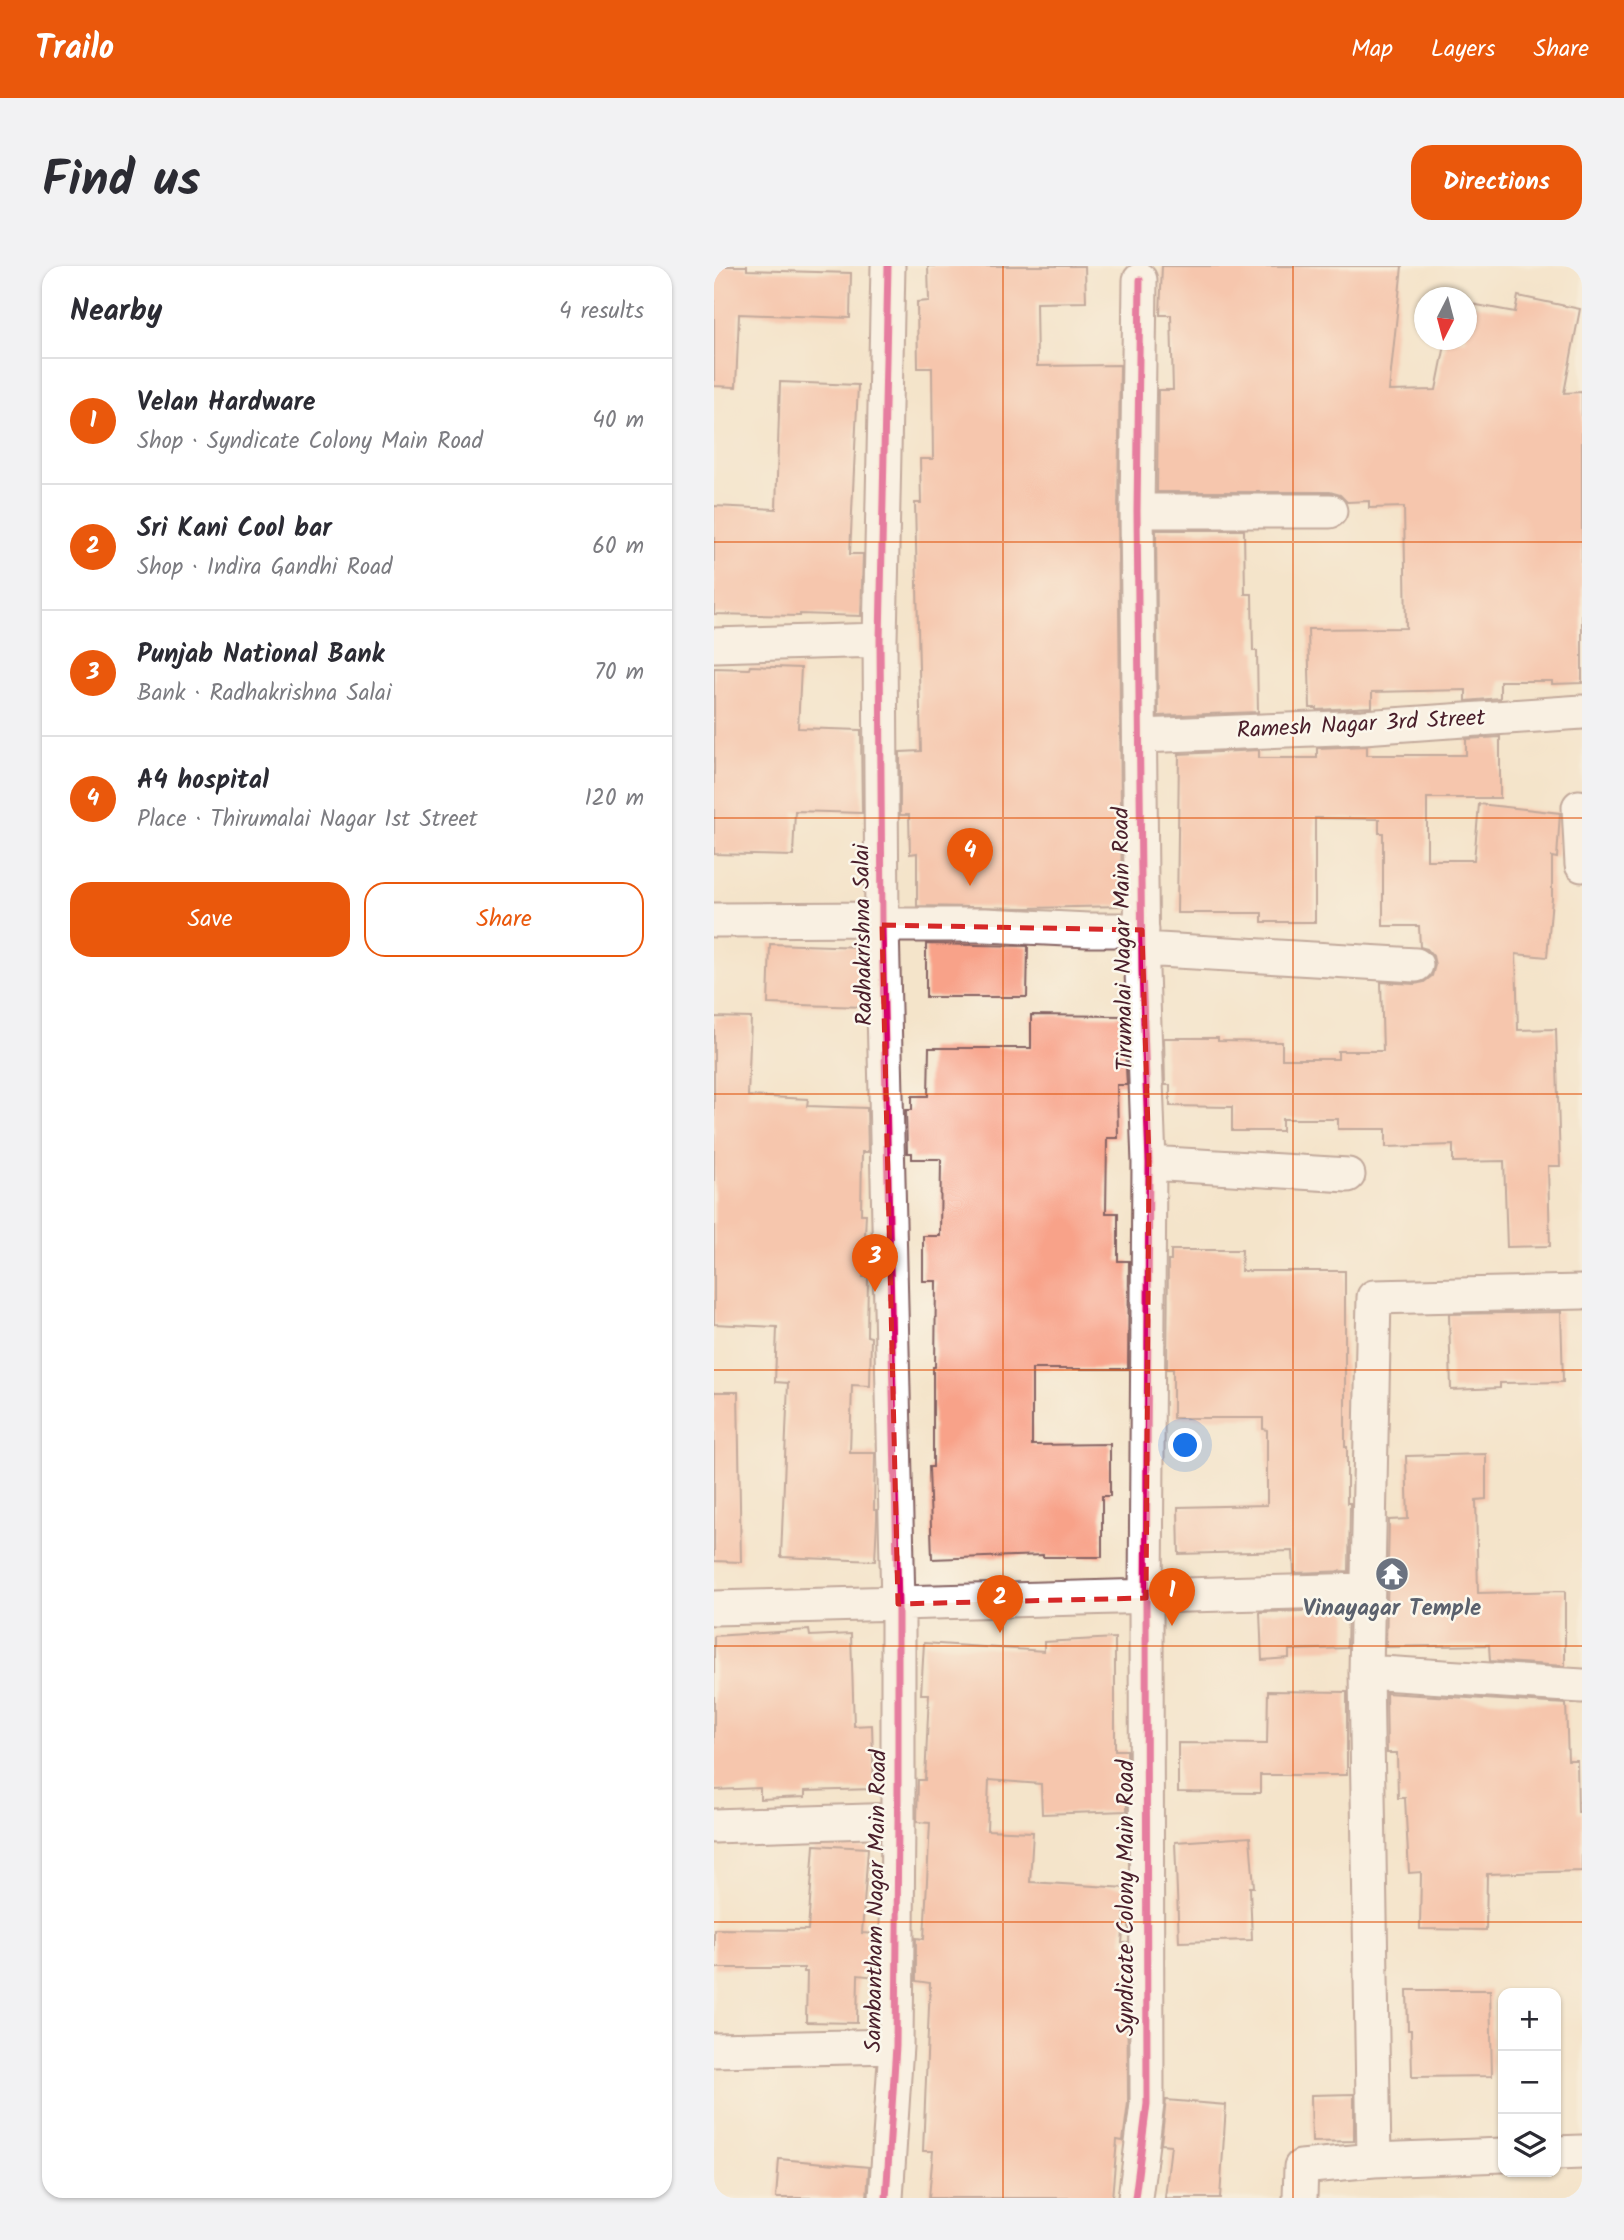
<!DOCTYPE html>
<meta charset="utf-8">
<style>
body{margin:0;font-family:Kalam,sans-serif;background:#f2f2f3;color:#2b2b33}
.controls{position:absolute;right:21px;bottom:21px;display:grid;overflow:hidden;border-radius:14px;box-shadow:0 2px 5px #0004}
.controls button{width:63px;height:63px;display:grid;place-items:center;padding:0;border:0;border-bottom:2px solid #e1e1e2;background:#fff;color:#2b2b33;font:35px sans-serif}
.compass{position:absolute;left:700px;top:21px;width:63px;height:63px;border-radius:50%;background:#fff;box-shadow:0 2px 5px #0004;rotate:186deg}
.you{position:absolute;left:472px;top:1180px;width:24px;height:24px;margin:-18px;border:5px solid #fff;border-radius:50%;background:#1a73e8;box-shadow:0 0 0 10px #1a73e833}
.badge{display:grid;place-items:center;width:46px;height:46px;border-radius:50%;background:#ea580c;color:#fff;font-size:23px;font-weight:700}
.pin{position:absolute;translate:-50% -58px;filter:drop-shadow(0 2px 4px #0008)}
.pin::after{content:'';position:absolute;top:37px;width:24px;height:21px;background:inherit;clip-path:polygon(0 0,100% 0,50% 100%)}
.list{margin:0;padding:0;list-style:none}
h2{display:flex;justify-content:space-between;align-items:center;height:91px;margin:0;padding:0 28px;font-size:30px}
h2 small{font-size:23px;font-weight:400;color:#7c7c81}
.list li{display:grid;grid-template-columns:46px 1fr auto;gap:21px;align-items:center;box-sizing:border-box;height:126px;padding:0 28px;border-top:2px solid #e1e1e2}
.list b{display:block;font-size:26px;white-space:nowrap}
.list p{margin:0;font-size:23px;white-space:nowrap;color:#7c7c81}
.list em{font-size:23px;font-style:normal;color:#7c7c81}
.actions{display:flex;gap:14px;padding:21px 28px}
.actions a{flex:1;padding:16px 0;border:2px solid #ea580c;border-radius:21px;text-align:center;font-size:24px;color:#ea580c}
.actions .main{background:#ea580c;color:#fff}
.icon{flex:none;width:38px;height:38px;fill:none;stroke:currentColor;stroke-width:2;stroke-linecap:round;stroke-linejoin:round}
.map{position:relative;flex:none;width:868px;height:1932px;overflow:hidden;border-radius:21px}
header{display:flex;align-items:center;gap:42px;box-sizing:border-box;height:98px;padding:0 35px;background:#ea580c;color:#fff}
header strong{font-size:33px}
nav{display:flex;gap:38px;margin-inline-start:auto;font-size:24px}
.intro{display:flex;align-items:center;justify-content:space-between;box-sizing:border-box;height:168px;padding:0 42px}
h1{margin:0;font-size:49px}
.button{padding:18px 32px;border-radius:21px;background:#ea580c;color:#fff;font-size:24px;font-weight:700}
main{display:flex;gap:42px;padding:0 42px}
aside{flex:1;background:#fff;border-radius:21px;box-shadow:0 2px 5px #0004}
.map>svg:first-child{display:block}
.building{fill:#f8a289}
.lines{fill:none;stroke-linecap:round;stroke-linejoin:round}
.minor-casing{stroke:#866463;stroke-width:37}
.minor{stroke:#fff;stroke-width:33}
.cycleway-casing{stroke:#fbf7ec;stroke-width:11}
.cycleway{stroke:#d6006c;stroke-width:7}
.marked{fill:none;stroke:#d62828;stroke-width:5;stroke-dasharray:14 9;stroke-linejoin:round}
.grid{fill:none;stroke:#e0560e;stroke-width:2;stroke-opacity:0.55}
.labels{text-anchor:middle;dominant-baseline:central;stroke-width:5;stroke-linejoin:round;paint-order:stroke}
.street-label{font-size:23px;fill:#4a1f2b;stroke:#fbf7ec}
.worship-label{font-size:23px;font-weight:bold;fill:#5b616d;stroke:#fbf7ec}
</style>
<header>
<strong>Trailo</strong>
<nav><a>Map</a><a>Layers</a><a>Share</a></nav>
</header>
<div class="intro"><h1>Find us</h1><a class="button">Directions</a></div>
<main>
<aside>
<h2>Nearby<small>4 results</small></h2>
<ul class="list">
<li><span class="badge">1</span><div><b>Velan Hardware</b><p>Shop · Syndicate Colony Main Road</p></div><em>40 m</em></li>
<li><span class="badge">2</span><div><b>Sri Kani Cool bar</b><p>Shop · Indira Gandhi Road</p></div><em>60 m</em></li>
<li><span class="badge">3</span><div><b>Punjab National Bank</b><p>Bank · Radhakrishna Salai</p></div><em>70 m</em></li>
<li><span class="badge">4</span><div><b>A4 hospital</b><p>Place · Thirumalai Nagar 1st Street</p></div><em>120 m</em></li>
</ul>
<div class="actions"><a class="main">Save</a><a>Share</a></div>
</aside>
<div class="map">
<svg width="868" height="1932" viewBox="0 0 868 1932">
<rect width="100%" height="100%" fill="#fbf7ec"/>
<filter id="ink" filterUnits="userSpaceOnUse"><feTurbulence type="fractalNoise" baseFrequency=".0143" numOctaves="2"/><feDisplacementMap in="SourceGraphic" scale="14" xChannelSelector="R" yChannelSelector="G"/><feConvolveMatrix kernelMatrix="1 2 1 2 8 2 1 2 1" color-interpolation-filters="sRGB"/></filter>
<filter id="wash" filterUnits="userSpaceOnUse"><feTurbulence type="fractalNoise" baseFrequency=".00686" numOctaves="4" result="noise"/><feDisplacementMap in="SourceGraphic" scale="28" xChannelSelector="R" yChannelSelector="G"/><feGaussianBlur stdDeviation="1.57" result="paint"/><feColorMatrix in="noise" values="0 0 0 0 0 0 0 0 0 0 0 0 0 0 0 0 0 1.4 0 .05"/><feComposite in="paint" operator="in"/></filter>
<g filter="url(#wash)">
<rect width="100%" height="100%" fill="#f4e4ca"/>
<g id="blocks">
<path class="building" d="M 0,0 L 33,0 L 33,4 L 137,7 L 136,52 L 25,48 L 22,121 L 0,120 Z
M 214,0 L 371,0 L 372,36 L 322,37 L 323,100 L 406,99 L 404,245 L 408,640 L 314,642 L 203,640 L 203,587 L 196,588 L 195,549 L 186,549 L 186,486 L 207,485 L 201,237 L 207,237 L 206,193 L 219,193 L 218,102 L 204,102 L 203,36 L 215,35 Z
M 448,0 L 688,0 L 675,125 L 722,124 L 732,74 L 752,74 L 752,37 L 801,46 L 804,30 L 866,43 L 850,127 L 868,126 L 868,417 L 838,418 L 838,415 L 786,415 L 786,432 L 752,435 L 752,424 L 658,426 L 658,441 L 603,444 L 603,442 L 596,442 L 594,363 L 692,362 L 690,241 L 655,242 L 655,235 L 633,236 L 626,229 L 616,226 L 443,226 L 444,124 L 459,124 L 457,49 L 446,49 Z
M 66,116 L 144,119 L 136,288 L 149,288 L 147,350 L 86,348 L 86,350 L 0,348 L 0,240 L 62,243 Z
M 442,264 L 530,264 L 531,328 L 538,328 L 539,385 L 543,385 L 544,446 L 444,450 Z
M 36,400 L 87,402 L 84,462 L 147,464 L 148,547 L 81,545 L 79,590 L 0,588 L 0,402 L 35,403 Z
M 786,471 L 786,532 L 713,532 L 713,594 L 760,594 L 765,538 L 846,547 L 843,592 L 838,591 L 838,632 L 833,691 L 802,688 L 804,764 L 842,763 L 846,900 L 834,900 L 836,980 L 793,981 L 790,895 L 739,896 L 739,879 L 672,881 L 672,863 L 624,863 L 624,853 L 568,853 L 568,865 L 518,865 L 518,841 L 456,840 L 456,819 L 451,819 L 450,772 L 504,772 L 504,775 L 568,776 L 568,793 L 624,793 L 624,785 L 669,785 L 667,716 L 701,718 L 710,716 L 718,710 L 721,699 L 719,690 L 713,683 L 706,681 L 705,660 L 669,660 L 669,567 L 665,567 L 665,553 L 601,552 L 601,656 L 548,656 L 548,647 L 463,647 L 465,488 L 545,484 L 545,492 L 603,492 L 603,482 L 653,480 L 653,489 L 752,489 L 752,473 Z
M 56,678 L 149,681 L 151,741 L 54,738 Z
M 212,678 L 314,680 L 313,731 L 212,731 Z
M 317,749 L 409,750 L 413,819 L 403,819 L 404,872 L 393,872 L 392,947 L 404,947 L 404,995 L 415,995 L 414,1103 L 318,1103 L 318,1179 L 396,1178 L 396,1230 L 388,1230 L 388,1291 L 329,1291 L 329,1289 L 218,1293 L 215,1201 L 219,1201 L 219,1101 L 221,1101 L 222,1015 L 209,1015 L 209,970 L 226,970 L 227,893 L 198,893 L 198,887 L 193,887 L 192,844 L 198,844 L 198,830 L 214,830 L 215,782 L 317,782 Z
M 0,751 L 37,752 L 34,830 L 94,833 L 93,840 L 153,842 L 154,886 L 148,886 L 147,948 L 152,948 L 149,1011 L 154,1011 L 153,1070 L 157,1071 L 156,1120 L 138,1119 L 136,1187 L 161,1187 L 160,1244 L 163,1244 L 163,1253 L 161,1295 L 67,1291 L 74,1117 L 61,1116 L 63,1061 L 0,1058 Z
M 457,984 L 528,984 L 527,1005 L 631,1005 L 631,1181 L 633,1181 L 633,1237 L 636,1237 L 635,1305 L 580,1307 L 579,1285 L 465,1288 L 464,1241 L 553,1239 L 553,1164 L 549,1163 L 549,1152 L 459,1152 L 459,1103 L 453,1103 L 454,995 L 457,995 Z
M 847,1046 L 849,1116 L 786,1117 L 786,1122 L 737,1124 L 735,1048 Z
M 0,1126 L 24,1126 L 27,1296 L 0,1295 Z
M 772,1188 L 772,1233 L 762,1234 L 764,1327 L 851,1325 L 851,1400 L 776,1395 L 775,1379 L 672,1381 L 675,1254 L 694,1253 L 692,1190 Z
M 634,1344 L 633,1382 L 575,1384 L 575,1392 L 548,1394 L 546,1346 Z
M 95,1364 L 96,1370 L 137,1368 L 140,1460 L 158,1459 L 160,1523 L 91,1525 L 91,1531 L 46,1533 L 46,1522 L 0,1524 L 0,1370 Z
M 401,1372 L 401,1484 L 413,1484 L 413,1545 L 328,1548 L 327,1518 L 275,1514 L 273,1564 L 319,1566 L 316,1616 L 413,1622 L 408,1677 L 413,1677 L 414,1837 L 409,1875 L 403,1874 L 398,1932 L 215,1932 L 219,1885 L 209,1885 L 216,1717 L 202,1715 L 202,1672 L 210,1673 L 216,1557 L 203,1556 L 204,1514 L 211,1514 L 215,1428 L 207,1428 L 210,1377 L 330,1385 L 330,1376 Z
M 554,1425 L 633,1426 L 633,1509 L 546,1509 L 546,1527 L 464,1526 L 464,1477 L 553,1478 Z
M 672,1427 L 852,1438 L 854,1494 L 863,1494 L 864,1546 L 868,1546 L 868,1605 L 773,1608 L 772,1664 L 706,1663 L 707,1606 L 695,1607 L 691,1532 L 684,1532 L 683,1487 L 673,1487 Z
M 536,1571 L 540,1621 L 536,1621 L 538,1674 L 465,1676 L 461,1576 Z
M 100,1579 L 154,1582 L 148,1667 L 164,1668 L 163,1711 L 144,1709 L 143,1757 L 92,1756 L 93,1706 L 90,1706 L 90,1702 L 0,1702 L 0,1663 L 94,1664 Z
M 693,1724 L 776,1724 L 778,1810 L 698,1811 L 697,1764 L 694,1764 Z
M 640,1828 L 640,1875 L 598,1876 L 597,1829 Z
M 452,1834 L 512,1839 L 506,1932 L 451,1932 L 457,1879 L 447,1878 Z
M 65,1893 L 155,1901 L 153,1932 L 62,1932 Z"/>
</g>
</g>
<g filter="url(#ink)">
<use href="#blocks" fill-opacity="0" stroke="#866463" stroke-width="2"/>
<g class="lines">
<g class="minor-casing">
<path id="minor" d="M 423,245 L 616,245
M 0,379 L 166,374
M 427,470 L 649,461 L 868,446
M 865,541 L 868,599
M 0,654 L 169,653
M 168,659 L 271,659 L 374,664 L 428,664
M 428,683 L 702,699
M 435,897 L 634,909
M 868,1026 L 660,1031 L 652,1406 L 868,1420
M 0,1342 L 652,1324
M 652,1406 L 660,1894
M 0,1560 L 184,1554
M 0,1784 L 182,1780
M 842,1887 L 868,1886
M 172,1932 L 182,1780 L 184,1554 L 184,1338 L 168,659 L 166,374 L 174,0
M 421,1932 L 433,1838 L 432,1332 L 435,897 L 428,705 L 423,245 L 426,14
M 586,1932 L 587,1901 L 660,1894 L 789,1889"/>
</g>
<use href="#minor" class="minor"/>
<g class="cycleway-casing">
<path id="cycleway" d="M 172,1932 L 182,1780 L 184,1554 L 184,1338 L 168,659 L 166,374 L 174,0
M 421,1932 L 433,1838 L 432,1332 L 435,897 L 428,705 L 423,245 L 426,14"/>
</g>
<use href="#cycleway" class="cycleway"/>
</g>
</g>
<path d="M0 0H868V1932H0ZM 168,659 L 428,664 L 435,897 L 432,1332 L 184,1338 Z" fill="#f4e4ca" fill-opacity=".55" fill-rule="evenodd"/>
<path class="marked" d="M 168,659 L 428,664 L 435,897 L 432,1332 L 184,1338 Z"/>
<path class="grid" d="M 289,0 L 289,1932M 579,0 L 579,1932M 0,276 L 868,276M 0,552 L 868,552M 0,828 L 868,828M 0,1104 L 868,1104M 0,1380 L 868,1380M 0,1656 L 868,1656"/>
<defs>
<g id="temple-disc" transform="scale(1.75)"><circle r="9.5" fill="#6b7280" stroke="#fbf7ec"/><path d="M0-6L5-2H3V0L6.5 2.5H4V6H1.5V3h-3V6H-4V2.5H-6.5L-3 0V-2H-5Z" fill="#fff"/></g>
</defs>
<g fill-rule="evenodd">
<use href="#temple-disc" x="678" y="1308"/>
</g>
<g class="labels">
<g class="street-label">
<text transform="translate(647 459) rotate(-3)">Ramesh Nagar 3rd Street</text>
<text transform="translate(150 669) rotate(-91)">Radhakrishna Salai</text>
<text transform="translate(410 673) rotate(-91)">Tirumalai Nagar Main Road</text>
<text transform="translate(413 1632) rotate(-90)">Syndicate Colony Main Road</text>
<text transform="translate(163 1635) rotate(-89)">Sambantham Nagar Main Road</text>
</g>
<g class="worship-label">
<text x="678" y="1343">Vinayagar Temple</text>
</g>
</g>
</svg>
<div class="controls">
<button>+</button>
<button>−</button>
<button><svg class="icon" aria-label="layers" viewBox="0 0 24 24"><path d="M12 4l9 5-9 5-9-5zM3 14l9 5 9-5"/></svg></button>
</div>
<svg class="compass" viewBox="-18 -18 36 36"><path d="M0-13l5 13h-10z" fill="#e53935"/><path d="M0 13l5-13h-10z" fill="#7c7c81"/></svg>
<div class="you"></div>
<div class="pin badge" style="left:458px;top:1360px">1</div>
<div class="pin badge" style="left:286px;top:1367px">2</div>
<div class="pin badge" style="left:161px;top:1026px">3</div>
<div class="pin badge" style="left:256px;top:620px">4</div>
</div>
</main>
